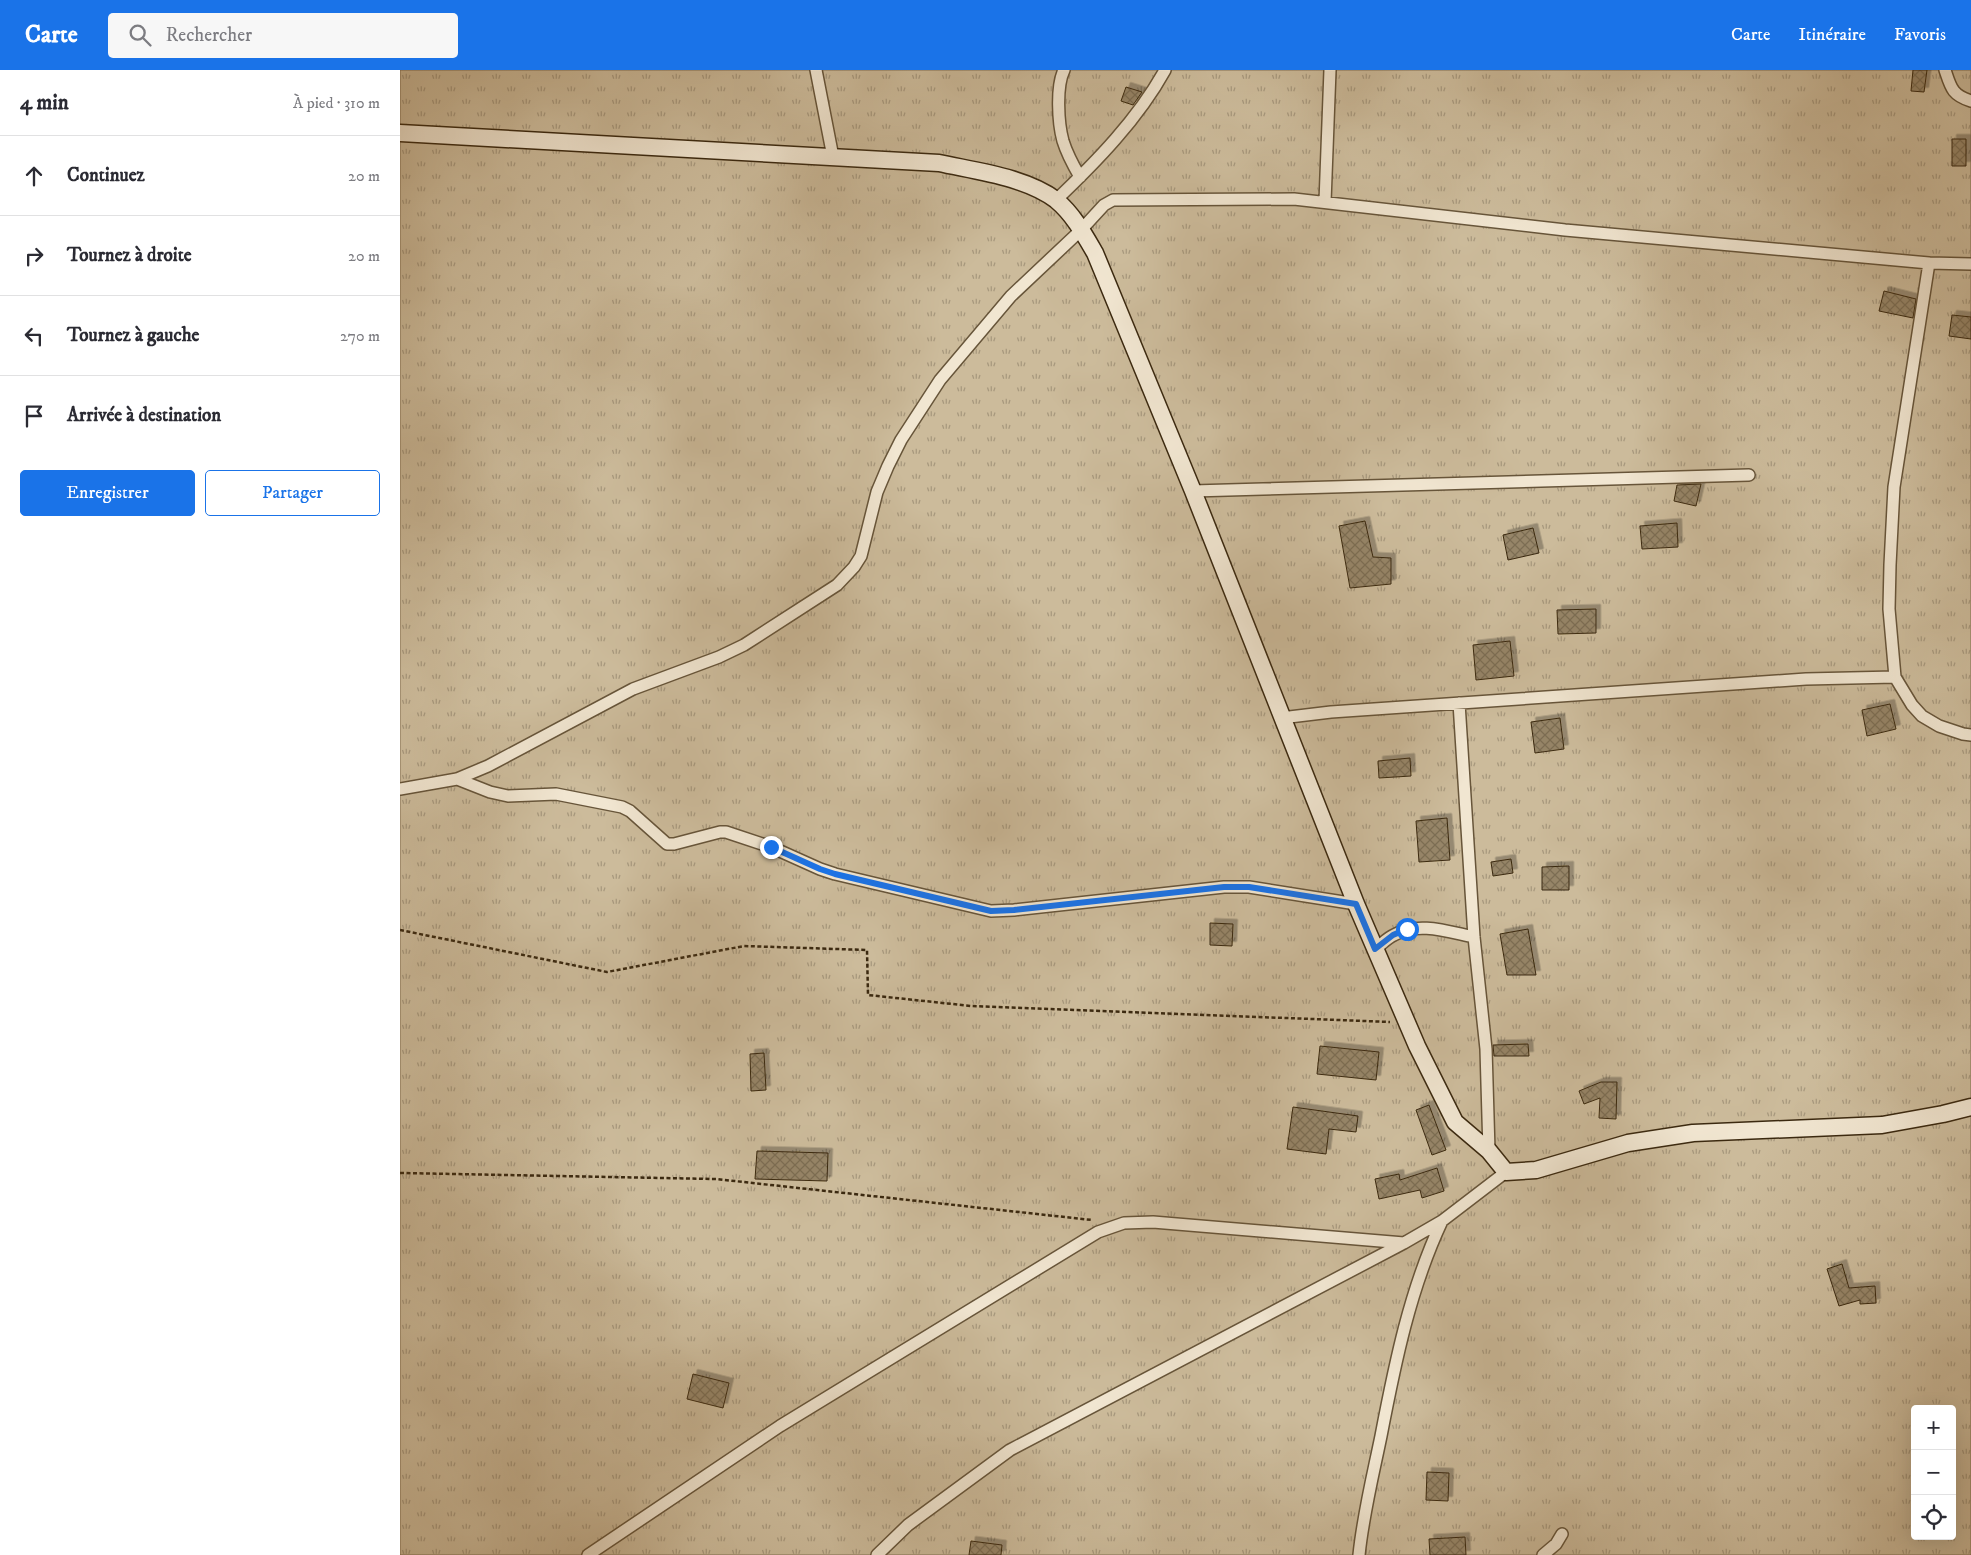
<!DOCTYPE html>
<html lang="fr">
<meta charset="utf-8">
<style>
body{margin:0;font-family:"IM FELL DW Pica",serif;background:#f7f7f7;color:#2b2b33}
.controls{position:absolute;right:15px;bottom:15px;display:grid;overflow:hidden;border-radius:5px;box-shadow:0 5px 20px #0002}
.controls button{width:45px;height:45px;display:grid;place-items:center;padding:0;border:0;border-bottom:1px solid #e1e1e2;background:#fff;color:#2b2b33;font:25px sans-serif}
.stop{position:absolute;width:15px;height:15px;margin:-11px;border:4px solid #1a73e8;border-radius:50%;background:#fff}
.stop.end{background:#1a73e8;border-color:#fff;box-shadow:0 1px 5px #0008}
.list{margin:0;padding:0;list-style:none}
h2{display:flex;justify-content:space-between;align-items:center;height:65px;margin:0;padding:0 20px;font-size:21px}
h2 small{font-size:16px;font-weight:400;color:#7c7c81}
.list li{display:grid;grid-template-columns:32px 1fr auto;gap:15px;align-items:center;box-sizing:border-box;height:80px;padding:0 20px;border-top:1px solid #e1e1e2}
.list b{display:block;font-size:19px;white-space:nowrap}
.list em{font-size:16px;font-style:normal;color:#7c7c81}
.actions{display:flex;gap:10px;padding:15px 20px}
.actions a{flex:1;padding:11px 0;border:1px solid #1a73e8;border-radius:5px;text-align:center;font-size:18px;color:#1a73e8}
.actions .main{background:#1a73e8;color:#fff}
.icon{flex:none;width:28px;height:28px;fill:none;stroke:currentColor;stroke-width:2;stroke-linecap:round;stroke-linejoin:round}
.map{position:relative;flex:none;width:1571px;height:1485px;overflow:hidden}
header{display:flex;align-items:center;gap:30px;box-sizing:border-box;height:70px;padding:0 25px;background:#1a73e8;color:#fff}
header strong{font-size:24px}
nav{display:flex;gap:28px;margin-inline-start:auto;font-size:18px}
.search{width:350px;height:45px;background:#f7f7f7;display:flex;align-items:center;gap:12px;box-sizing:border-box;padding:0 18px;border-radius:5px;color:#7c7c81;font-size:19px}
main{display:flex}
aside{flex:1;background:#fff}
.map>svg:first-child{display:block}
.grass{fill:url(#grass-tufts);stroke:#847256;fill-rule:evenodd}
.building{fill:url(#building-cross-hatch);stroke:#3b2910;filter:url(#shadow)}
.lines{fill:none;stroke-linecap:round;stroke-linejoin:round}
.street-casing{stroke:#67553a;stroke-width:14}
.secondary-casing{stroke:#3b2910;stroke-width:19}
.path{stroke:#3b2910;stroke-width:2.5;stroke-dasharray:4 2.5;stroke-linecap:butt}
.street{stroke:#f1e6d1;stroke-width:11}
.secondary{stroke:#f1e6d1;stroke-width:16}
.route{stroke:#1a73e8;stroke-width:6}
</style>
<header>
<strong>Carte</strong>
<div class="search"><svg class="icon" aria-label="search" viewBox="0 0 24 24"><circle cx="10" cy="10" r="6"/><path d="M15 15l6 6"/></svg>Rechercher</div>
<nav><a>Carte</a><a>Itinéraire</a><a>Favoris</a></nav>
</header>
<main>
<aside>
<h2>4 min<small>À pied · 310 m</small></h2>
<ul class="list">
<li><svg class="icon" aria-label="ahead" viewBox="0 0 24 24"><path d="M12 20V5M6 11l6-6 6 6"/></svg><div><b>Continuez</b></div><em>20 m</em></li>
<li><svg class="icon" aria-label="right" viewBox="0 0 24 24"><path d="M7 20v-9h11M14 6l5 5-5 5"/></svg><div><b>Tournez à droite</b></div><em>20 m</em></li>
<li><svg class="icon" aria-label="left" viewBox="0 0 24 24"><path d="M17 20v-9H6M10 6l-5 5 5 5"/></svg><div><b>Tournez à gauche</b></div><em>270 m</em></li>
<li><svg class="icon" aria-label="arrive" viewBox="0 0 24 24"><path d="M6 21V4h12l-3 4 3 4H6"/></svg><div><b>Arrivée à destination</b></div></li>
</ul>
<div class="actions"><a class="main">Enregistrer</a><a>Partager</a></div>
</aside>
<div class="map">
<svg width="1571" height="1485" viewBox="0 0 1571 1485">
<defs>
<pattern id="grass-tufts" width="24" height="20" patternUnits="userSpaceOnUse" patternTransform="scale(1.25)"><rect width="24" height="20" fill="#ccbb9b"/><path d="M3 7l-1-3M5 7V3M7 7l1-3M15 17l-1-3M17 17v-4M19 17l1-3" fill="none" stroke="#a7987d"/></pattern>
<pattern id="building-cross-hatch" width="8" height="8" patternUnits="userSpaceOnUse" patternTransform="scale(1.25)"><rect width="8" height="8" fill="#968567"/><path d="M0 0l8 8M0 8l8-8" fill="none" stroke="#7c6d53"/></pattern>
<filter id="shadow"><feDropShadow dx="4.5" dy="-4.5" stdDeviation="0" flood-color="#0004"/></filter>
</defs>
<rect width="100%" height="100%" fill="#ead9b8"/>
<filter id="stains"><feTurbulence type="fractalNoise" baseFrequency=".004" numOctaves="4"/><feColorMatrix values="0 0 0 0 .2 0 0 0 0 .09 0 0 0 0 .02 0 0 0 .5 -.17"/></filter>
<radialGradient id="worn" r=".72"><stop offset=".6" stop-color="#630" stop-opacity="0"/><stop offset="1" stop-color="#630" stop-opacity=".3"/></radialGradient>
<path class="grass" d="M 0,0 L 1571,0 L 1571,1485 L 0,1485 ZM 1515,1339 L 1552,1339 L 1552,1466 L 1515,1466 Z"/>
<path class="building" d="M 1513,0 L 1527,0 L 1524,22 L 1511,21 Z
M 726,17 L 742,22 L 733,35 L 721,31 Z
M 1552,69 L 1566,69 L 1566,96 L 1552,96 Z
M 1484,221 L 1516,229 L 1513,248 L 1479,241 Z
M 1552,245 L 1571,247 L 1571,269 L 1549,266 Z
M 1301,414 L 1296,436 L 1274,431 L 1277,415 Z
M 965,451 L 973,487 L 991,488 L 991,514 L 950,518 L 939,456 Z
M 1277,453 L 1278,477 L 1242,479 L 1240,456 Z
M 1133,458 L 1139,483 L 1108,490 L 1103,465 Z
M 1196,539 L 1196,563 L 1158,564 L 1157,540 Z
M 1110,571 L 1114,606 L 1076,610 L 1073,575 Z
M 1490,634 L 1496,659 L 1467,666 L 1462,640 Z
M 1160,648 L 1164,679 L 1135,683 L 1131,652 Z
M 1010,688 L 1011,706 L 979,708 L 978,691 Z
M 1047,748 L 1050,790 L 1019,792 L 1016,751 Z
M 1111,789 L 1113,803 L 1093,806 L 1091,792 Z
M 1169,796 L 1169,820 L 1142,820 L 1142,797 Z
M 810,853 L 833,854 L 832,876 L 810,875 Z
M 1128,859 L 1136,905 L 1107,905 L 1100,864 Z
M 1128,974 L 1129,986 L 1094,986 L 1093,975 Z
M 920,976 L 979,982 L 976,1010 L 917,1004 Z
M 364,983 L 366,1020 L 351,1021 L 350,984 Z
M 1201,1012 L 1217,1012 L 1216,1049 L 1199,1048 L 1200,1028 L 1184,1034 L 1179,1021 Z
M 1029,1035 L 1046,1080 L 1032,1085 L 1016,1040 Z
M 893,1037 L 958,1046 L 956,1062 L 929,1059 L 926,1084 L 887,1079 Z
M 357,1081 L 428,1083 L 427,1111 L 355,1109 Z
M 1037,1098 L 1044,1121 L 1022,1128 L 1020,1120 L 979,1129 L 975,1109 L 999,1104 L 1000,1110 Z
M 1442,1194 L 1449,1218 L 1475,1216 L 1476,1233 L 1460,1234 L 1460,1230 L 1439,1236 L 1427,1199 Z
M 293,1304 L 329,1313 L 323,1338 L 287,1329 Z
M 1027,1402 L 1049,1403 L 1048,1431 L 1026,1430 Z
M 1065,1467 L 1066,1485 L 1030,1485 L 1029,1469 Z
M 571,1471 L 602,1475 L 601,1485 L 569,1485 Z"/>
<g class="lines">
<g class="street-casing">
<path id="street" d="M 416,0 L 433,87
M 664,0 C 656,16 658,53 663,71 C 667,84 673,95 680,107
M 1545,0 C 1551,18 1552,25 1571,31
M 656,130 C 696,92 738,49 765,0
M 925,132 L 930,0
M 1529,193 L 1494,417 L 1490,495 L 1489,539 L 1495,607 L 1512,635 L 1522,646 L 1539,656 L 1563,664 L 1571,665
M 793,421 L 1349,405
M 1059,633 L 1074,867 L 1086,979 L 1089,1081
M 881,648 L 931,642 L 1406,609 L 1495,607
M 57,709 L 90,722 L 108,726 L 156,724 L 222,737 L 230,741 L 267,774 L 274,774 L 320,762 L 326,762 L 371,777 L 420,799 L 435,804 L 591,841 L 614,840 L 824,817 L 849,817 L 956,834
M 0,719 L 57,709 L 88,696 L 233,619 L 319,587 L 344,575 L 437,515 L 454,497 L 461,486 L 477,422 L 488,396 L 501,370 L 540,310 L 611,226 L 681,160 L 704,135 L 713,130 L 894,129 L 1165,160 L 1529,193 L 1571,194
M 975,879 C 981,875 987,868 994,865 C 1018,851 1049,862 1074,867
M 188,1485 L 380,1356 L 698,1162 L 724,1153 L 753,1152 L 1004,1173
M 477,1485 L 508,1455 L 610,1380 L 1004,1173 L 1042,1151 L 1106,1102
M 959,1485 C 963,1445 973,1405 981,1366 C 995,1293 1010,1219 1042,1151
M 1143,1485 L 1156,1474 L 1162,1464"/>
</g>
<g class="secondary-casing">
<path id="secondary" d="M 0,63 L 539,93 C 575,101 626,107 656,130 C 673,144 684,164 695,183 L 793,421 L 956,834 L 1017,976 L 1055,1052 L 1089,1081 L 1106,1102 L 1136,1100 L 1228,1073 L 1293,1063 L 1482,1055 L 1543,1044 L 1571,1037"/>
</g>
<path class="path" d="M 0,860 L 207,902 L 344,876 L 467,880 L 468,925 L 571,936 L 990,952
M 0,1103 L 316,1109 L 692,1150"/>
<use href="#street" class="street"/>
<use href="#secondary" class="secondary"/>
</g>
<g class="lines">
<path class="route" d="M 371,777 L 420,799 L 435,804 L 591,841 L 614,840 L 824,817 L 849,817 L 956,834 L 975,879 L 993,865 L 1007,859"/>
</g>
<rect width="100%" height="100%" filter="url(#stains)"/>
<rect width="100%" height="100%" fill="url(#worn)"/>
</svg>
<div class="controls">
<button>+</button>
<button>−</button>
<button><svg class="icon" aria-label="locate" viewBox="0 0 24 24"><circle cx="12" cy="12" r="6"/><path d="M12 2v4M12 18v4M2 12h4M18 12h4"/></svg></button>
</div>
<div class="stop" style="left:1007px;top:859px"></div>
<div class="stop end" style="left:371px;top:777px"></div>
</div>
</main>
